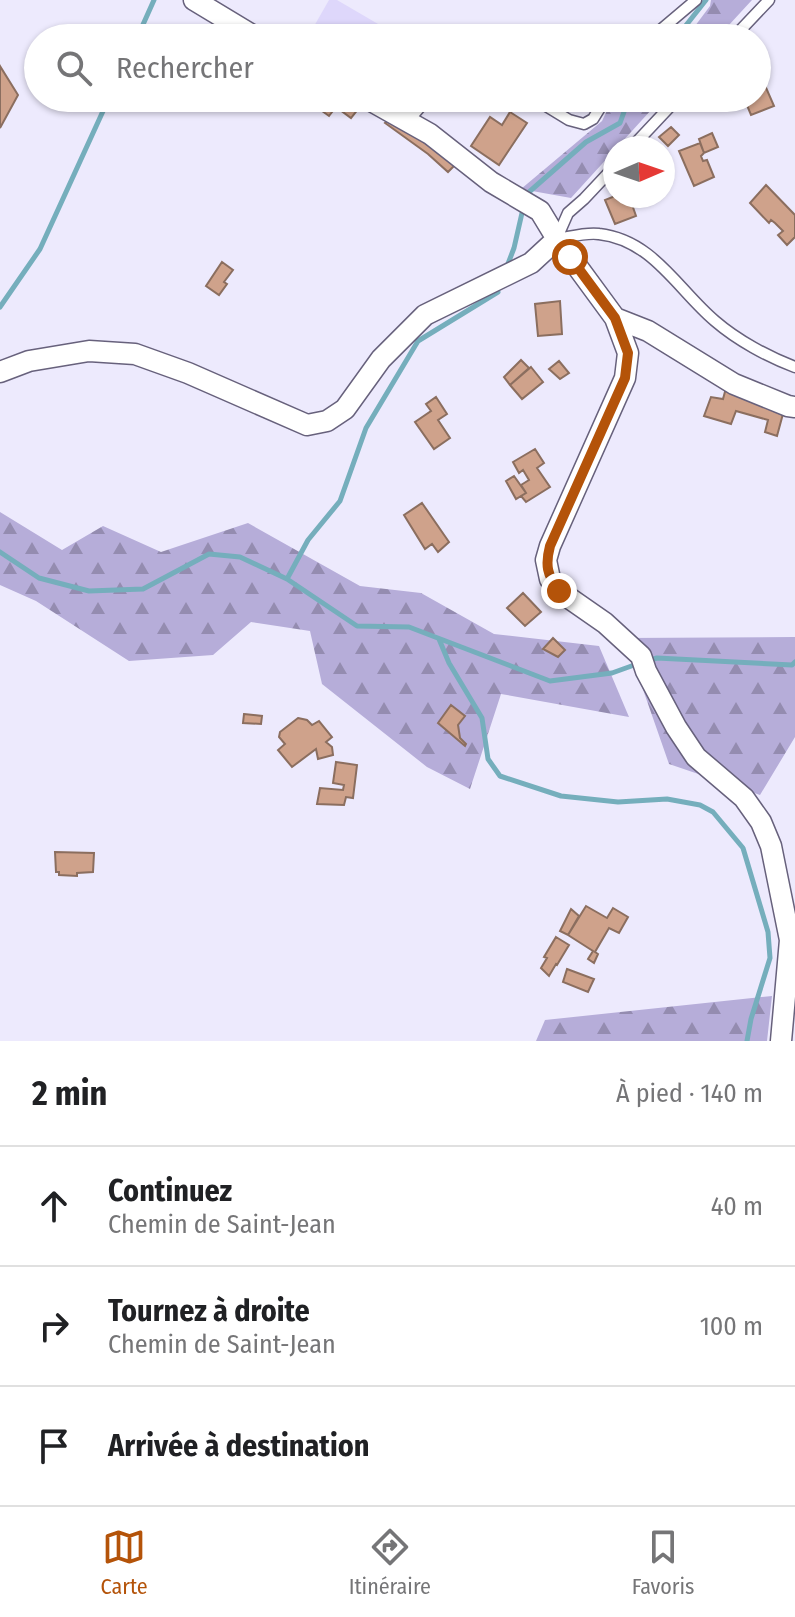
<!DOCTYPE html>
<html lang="fr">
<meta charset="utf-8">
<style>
body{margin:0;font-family:"Fira Sans Condensed",sans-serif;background:#f6f6f6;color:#202124}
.compass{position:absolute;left:603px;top:136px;width:72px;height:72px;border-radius:50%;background:#fff;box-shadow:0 2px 6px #0004;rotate:88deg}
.stop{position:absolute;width:24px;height:24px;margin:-18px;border:6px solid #b45309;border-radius:50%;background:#fff}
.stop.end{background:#b45309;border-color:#fff;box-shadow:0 2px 8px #0008}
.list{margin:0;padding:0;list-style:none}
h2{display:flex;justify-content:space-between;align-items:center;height:104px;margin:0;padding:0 32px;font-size:34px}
h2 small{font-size:26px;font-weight:400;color:#757577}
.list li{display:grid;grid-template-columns:52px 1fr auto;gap:24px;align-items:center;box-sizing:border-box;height:120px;padding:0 32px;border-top:2px solid #e0e0e0}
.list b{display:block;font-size:30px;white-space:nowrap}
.list p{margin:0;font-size:26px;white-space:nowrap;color:#757577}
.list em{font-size:26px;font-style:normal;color:#757577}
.icon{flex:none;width:44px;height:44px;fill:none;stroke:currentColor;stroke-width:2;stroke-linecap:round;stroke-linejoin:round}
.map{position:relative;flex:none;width:795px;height:1041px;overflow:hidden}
.search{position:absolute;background:#fff;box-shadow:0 2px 6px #0004;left:24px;right:24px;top:24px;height:88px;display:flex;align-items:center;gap:20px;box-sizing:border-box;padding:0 28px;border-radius:44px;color:#757577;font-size:30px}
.sheet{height:464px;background:#fff}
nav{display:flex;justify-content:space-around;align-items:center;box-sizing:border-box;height:112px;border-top:2px solid #e0e0e0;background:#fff;font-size:22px;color:#757577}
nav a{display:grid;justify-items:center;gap:4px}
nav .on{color:#b45309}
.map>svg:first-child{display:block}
.forest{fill:url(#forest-firs)}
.pitch{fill:#ded7fb}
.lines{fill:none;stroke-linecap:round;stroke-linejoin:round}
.stream{stroke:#75aebc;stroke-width:5}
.building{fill:#cfa28b;stroke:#8b6e5f;stroke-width:2}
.lane-casing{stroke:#67617c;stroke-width:13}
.street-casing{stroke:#67617c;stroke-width:23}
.lane{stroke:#fff;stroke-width:10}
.street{stroke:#fff;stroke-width:20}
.route{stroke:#b45309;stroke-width:10}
</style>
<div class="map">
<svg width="795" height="1041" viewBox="0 0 795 1041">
<defs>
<pattern id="forest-firs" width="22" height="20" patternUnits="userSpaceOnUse" patternTransform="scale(2)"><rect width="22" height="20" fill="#b6add9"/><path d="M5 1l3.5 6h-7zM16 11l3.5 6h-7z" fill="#948cb0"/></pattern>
</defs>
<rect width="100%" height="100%" fill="#edeafd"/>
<path class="forest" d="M 711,0 L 752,0 L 717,38 L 665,38 L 692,30 L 710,6 Z
M 613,98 L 662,98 L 571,198 L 521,189 L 602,121 Z
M 0,512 L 62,550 L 103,526 L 161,552 L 248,523 L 360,586 L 421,593 L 494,634 L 599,646 L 629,717 L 501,694 L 470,789 L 427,767 L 322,684 L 310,631 L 251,622 L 213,655 L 129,661 L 36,601 L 0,585 Z
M 795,637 L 795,737 L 760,795 L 669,764 L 625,638 Z
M 772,996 L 767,1041 L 536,1041 L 545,1020 Z"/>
<path class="pitch" d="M 329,0 L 337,0 L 402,38 L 313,38 L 309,35 Z"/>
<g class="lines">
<path class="stream" d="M 137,38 L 154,0
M 676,38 L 706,0
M 529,192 L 586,142 L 620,123 L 629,98
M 506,269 L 514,248 L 522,213
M 0,307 L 40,249 L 109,98
M 0,552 L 39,578 L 89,591 L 143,589 L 209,554 L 240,557 L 287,579 L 357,626 L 409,627 L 550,681 L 612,673 L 637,664
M 287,579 L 308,540 L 340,501 L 366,428 L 418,341 L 498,292
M 439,639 L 449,663 L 482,718 L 488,759 L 500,776 L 561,796 L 618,802 L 667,799 L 700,805 L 713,812 L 743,848 L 768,932 L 770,958 L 751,1019 L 747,1041
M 647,661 L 657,658 L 792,665 L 795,662"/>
</g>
<path class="building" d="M 0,66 L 18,95 L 0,128 Z
M 760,74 L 774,106 L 751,115 L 744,98 L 757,98 L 757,76 Z
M 304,98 L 352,98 L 362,104 L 351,118 L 336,107 L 329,116 Z
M 510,112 L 527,123 L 499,165 L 471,146 L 490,117 L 502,125 Z
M 389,119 L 456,164 L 448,172 L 428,154 L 385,123 Z
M 671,127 L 679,135 L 668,146 L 659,137 Z
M 712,133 L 718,147 L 704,153 L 699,139 Z
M 700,143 L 704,153 L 701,156 L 703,161 L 707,160 L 714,177 L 694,186 L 679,151 Z
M 766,185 L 795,215 L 795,237 L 787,245 L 778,235 L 783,231 L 775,223 L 771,220 L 769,223 L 750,203 Z
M 615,196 L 629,196 L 636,216 L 615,224 L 605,200 Z
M 222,262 L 233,270 L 224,282 L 227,284 L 219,295 L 206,286 Z
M 560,301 L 562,334 L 538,336 L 535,304 Z
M 521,360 L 529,368 L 510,385 L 504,377 Z
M 559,361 L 569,373 L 560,379 L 549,369 Z
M 531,367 L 543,382 L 522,399 L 510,385 Z
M 726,388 L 784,410 L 777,436 L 765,432 L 768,420 L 736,411 L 731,424 L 704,416 L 711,397 L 723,399 Z
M 436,397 L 447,414 L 438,420 L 450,438 L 434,449 L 415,422 L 431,411 L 426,404 Z
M 535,449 L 544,463 L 537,468 L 550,487 L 526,502 L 521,496 L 526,493 L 521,485 L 529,480 L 523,470 L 519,473 L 513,462 Z
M 514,476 L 526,493 L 516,499 L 506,481 Z
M 422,503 L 449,542 L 438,552 L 432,544 L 425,549 L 404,515 Z
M 523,593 L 541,612 L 525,626 L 507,608 Z
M 553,638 L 565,650 L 558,657 L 543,649 Z
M 451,705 L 465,716 L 458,725 L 460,738 L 466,744 L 465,746 L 438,723 Z
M 244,714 L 262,716 L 261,724 L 243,723 Z
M 298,718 L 307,720 L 312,725 L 319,721 L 332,737 L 326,742 L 332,747 L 333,755 L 318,759 L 316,749 L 292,767 L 278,750 L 285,744 L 279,737 L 280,732 Z
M 336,762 L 357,765 L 353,798 L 346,797 L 344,805 L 317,804 L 320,788 L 343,790 L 344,785 L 333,783 Z
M 55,852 L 94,853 L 93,872 L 77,873 L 77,876 L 59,875 L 59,872 L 56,872 Z
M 586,906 L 607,918 L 613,908 L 628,917 L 619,933 L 609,928 L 595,952 L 598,954 L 594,963 L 588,959 L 593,951 L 568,935 Z
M 571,909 L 579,916 L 568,935 L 560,931 Z
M 556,937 L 569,945 L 557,965 L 556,964 L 549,976 L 541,968 L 547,958 L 544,957 Z
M 567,969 L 594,979 L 588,992 L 563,982 Z"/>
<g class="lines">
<g class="lane-casing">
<path id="lane" d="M 651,38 L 696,0
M 733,38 L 769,0
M 533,98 L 569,120 L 584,124 L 593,119 L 606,98
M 408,121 L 428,98
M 631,148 L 678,98
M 557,238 L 568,213 L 584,199 L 615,166
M 557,239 C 570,237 586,232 599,234 C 653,240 678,290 715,321 C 737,340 768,357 795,367"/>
</g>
<g class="street-casing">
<path id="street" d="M 194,0 L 257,38
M 366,98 L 430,134 L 491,182 L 540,211 L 557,239 L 615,318 L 628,353 L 625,378 L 550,546 L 546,560 L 550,579 L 559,591 L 605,623 L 641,656 L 646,671 L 676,727 L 696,757 L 744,798 L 761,822 L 771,846 L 790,940 L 781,1041
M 615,318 L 648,331 L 734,384 L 788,406 L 795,407
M 0,372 L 29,361 L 89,351 L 135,354 L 188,373 L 307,425 L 327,421 L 345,409 L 381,359 L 425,315 L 531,263 L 557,239"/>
</g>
<use href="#lane" class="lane"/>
<use href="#street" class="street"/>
</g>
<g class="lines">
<path class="route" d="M 559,591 C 547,575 545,565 550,546 L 625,378 L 628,353 L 615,318 L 570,257"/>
</g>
</svg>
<svg class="compass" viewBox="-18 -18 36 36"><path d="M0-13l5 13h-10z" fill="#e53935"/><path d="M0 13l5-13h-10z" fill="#757577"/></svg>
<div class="stop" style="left:570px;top:257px"></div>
<div class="stop end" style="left:559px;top:591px"></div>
<div class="search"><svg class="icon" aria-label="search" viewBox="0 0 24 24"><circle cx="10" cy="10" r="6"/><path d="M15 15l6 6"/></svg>Rechercher</div>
</div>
<section class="sheet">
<h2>2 min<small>À pied · 140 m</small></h2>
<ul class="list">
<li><svg class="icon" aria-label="ahead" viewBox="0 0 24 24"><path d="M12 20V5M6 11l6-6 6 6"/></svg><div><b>Continuez</b><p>Chemin de Saint-Jean</p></div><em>40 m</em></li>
<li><svg class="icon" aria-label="right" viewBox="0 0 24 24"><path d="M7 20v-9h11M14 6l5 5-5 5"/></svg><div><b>Tournez à droite</b><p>Chemin de Saint-Jean</p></div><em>100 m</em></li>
<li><svg class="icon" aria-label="arrive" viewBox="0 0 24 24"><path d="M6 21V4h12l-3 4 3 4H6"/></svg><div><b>Arrivée à destination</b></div></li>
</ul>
</section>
<nav>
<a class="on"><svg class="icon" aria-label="map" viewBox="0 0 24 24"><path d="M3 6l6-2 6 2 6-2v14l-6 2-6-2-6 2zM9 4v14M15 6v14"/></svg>Carte</a>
<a><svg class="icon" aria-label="directions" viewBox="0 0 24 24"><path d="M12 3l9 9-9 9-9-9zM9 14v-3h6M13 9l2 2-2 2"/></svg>Itinéraire</a>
<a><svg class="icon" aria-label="saved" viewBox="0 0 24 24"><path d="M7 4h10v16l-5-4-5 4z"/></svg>Favoris</a>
</nav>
